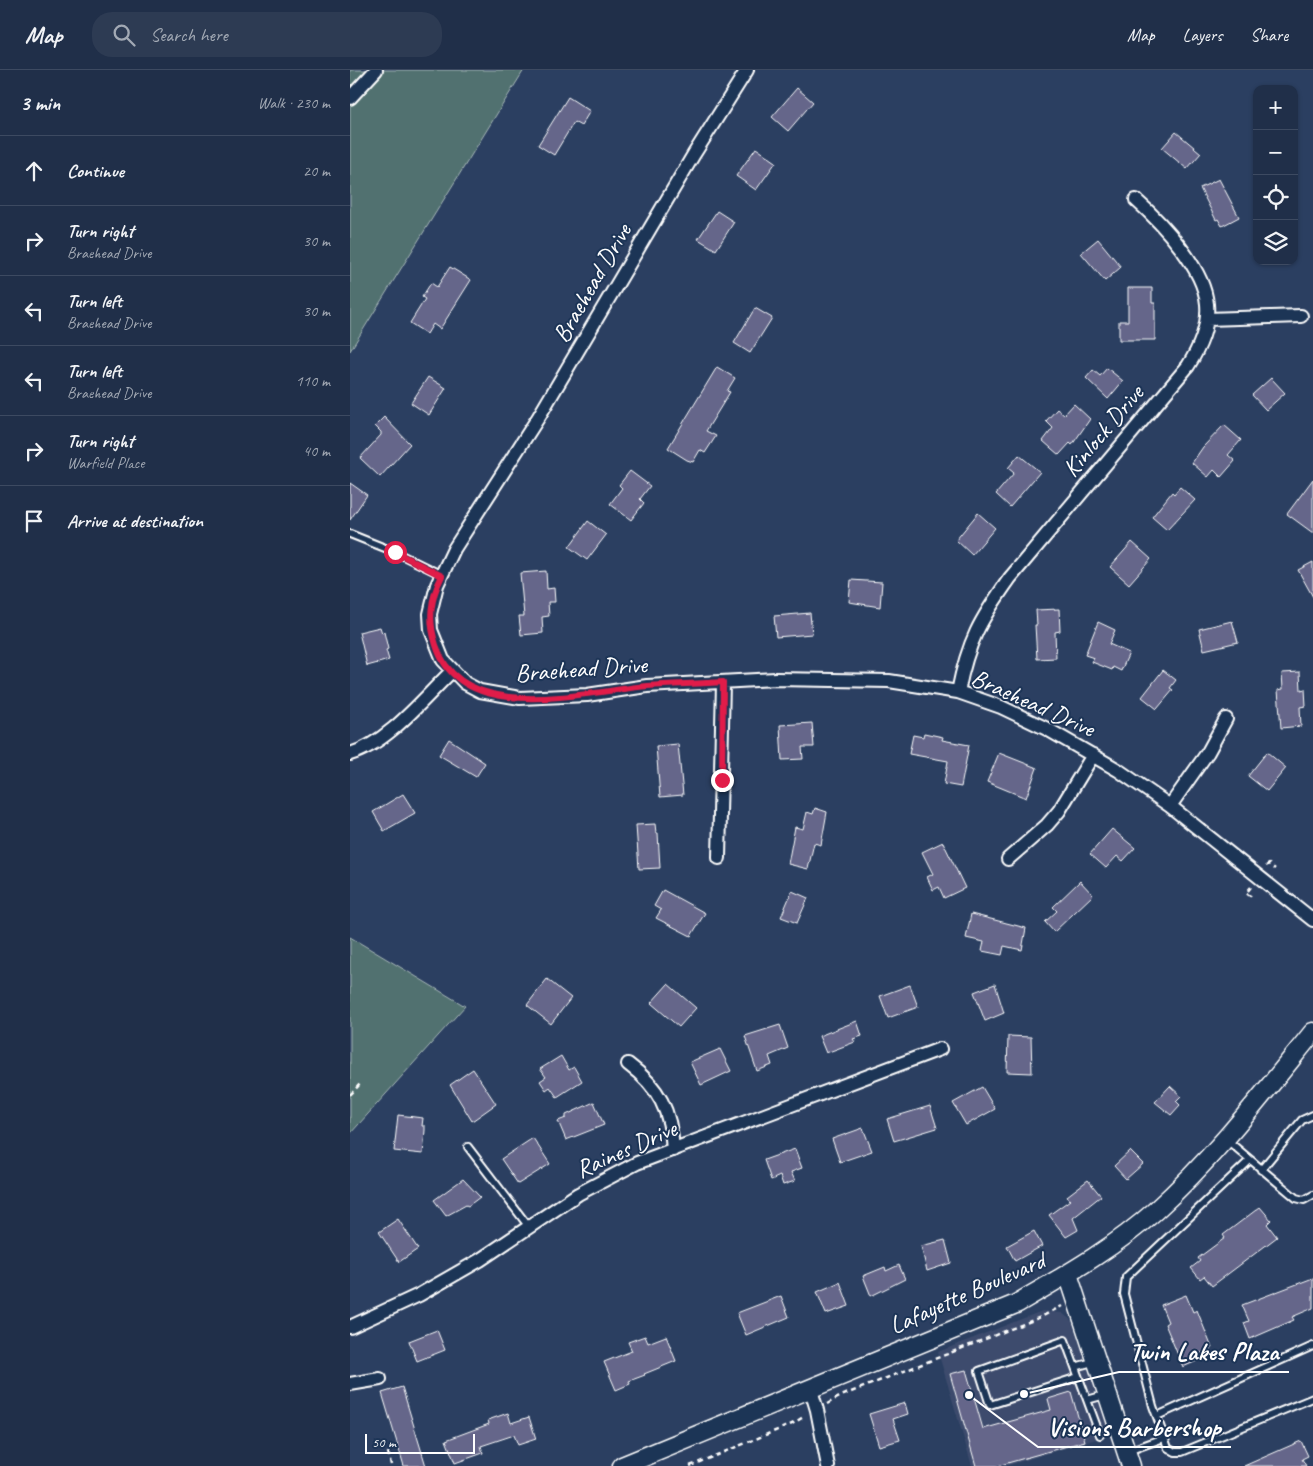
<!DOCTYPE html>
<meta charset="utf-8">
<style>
body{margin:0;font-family:Caveat,sans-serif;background:#2d3b53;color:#f1f3f6}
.controls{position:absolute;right:15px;top:15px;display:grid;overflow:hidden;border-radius:10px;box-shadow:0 1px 4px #0004}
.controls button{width:45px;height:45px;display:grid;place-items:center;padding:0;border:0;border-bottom:1px solid #3d4a61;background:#202f49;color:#f1f3f6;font:25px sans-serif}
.scale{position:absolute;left:15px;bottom:12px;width:110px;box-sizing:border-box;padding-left:5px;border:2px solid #fff;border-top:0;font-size:14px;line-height:18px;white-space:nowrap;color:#fff;-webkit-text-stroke:4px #1d3557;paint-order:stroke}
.stop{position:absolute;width:15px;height:15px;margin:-11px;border:4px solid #e11d48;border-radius:50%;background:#fff}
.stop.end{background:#e11d48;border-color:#fff;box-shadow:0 1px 5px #0008}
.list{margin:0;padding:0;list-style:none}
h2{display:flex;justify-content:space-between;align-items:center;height:65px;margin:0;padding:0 20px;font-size:21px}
h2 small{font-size:16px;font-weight:400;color:#a2a9b4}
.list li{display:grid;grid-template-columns:32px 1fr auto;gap:15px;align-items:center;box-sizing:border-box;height:70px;padding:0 20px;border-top:1px solid #3d4a61}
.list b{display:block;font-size:19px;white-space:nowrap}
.list p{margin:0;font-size:16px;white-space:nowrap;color:#a2a9b4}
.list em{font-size:16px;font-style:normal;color:#a2a9b4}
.icon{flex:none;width:28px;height:28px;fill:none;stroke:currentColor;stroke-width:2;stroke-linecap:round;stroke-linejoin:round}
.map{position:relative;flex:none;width:963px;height:1396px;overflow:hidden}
header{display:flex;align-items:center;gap:30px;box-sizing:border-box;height:70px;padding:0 25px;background:#202f49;border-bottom:1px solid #3d4a61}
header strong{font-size:24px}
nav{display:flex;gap:28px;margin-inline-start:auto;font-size:18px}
.search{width:350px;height:45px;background:#2d3b53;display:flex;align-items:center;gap:12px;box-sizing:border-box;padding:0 18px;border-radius:20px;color:#a2a9b4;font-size:19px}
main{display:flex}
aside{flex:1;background:#202f49}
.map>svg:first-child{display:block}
.built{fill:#3c4b6d}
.green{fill:#517170;stroke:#a8b8b8}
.building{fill:#65668a;stroke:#fff}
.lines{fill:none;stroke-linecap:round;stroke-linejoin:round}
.lane-casing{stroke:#fff;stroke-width:10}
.street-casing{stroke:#fff;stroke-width:16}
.secondary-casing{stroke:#fff;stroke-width:21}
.path{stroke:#fff;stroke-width:2.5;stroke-dasharray:5 4;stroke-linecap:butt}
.lane{stroke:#1d3557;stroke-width:6}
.street{stroke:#1d3557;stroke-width:12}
.secondary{stroke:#1d3557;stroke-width:18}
.route{stroke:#e11d48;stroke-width:6}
.labels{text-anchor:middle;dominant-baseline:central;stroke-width:4;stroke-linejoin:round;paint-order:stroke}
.street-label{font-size:25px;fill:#fff;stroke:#1d3557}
.leader{fill:none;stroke:#fff;stroke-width:2}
.callout-dot{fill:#fff;stroke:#1d3557;stroke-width:2}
.callout-label{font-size:26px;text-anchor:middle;font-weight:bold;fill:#fff;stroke:#1d3557;stroke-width:4;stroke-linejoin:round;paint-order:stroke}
</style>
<header>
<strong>Map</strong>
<div class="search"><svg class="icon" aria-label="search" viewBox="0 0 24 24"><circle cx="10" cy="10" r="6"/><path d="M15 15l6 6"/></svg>Search here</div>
<nav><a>Map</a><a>Layers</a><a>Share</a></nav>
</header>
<main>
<aside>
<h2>3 min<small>Walk · 230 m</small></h2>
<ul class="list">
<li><svg class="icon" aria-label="ahead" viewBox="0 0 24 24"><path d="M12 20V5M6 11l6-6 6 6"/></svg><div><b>Continue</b></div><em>20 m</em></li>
<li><svg class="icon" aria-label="right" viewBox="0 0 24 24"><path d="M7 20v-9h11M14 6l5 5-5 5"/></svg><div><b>Turn right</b><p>Braehead Drive</p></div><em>30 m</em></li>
<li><svg class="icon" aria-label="left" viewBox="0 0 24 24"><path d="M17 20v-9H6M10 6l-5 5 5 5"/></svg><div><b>Turn left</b><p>Braehead Drive</p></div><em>30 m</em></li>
<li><svg class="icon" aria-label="left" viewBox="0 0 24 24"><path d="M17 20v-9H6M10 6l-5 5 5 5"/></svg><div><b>Turn left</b><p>Braehead Drive</p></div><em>110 m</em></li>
<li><svg class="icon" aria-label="right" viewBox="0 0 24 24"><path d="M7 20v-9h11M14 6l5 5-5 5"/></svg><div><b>Turn right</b><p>Warfield Place</p></div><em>40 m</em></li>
<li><svg class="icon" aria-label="arrive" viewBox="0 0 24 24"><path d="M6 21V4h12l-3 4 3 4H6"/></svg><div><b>Arrive at destination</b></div></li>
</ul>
</aside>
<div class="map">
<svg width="963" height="1396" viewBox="0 0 963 1396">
<rect width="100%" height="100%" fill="#2b3f61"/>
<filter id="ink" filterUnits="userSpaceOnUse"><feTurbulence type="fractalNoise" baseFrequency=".02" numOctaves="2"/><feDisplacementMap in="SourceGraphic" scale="10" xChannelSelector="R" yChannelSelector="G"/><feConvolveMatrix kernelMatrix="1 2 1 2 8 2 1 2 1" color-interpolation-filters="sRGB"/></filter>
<g filter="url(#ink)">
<path class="built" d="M 692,1241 L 712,1243 L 722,1251 L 760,1365 L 656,1396 L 622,1396 L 588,1282 Z"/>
<path class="green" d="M 0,0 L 174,0 L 0,281 Z
M 0,867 L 115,936 L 0,1064 Z"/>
<path class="building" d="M 447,18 L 463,32 L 438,61 L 422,47 Z
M 218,27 L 240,41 L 231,56 L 224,52 L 204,85 L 188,75 Z
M 826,62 L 851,83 L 837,99 L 812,78 Z
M 406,78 L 426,92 L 406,120 L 386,106 Z
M 869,109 L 889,147 L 872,156 L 868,149 L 866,150 L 850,118 Z
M 367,141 L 384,152 L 366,180 L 348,169 Z
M 748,169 L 771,197 L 755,211 L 731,183 Z
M 100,197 L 121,210 L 90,259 L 83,254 L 77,264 L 60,253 L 75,229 L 72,227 L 81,213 L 87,217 Z
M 778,218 L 802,218 L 802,233 L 805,233 L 805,270 L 769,270 L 769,251 L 778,251 Z
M 405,238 L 422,248 L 400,283 L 384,273 Z
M 367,297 L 385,308 L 377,321 L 380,322 L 356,361 L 366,366 L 355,383 L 350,380 L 343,392 L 337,390 L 318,378 Z
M 757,298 L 773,311 L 758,329 L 736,308 L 743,300 L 750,306 Z
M 78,307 L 96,318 L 79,345 L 61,333 Z
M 921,308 L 935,323 L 916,340 L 902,325 Z
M 724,334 L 740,349 L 722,375 L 720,373 L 709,385 L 693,371 L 703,358 L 696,351 L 707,339 L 714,345 Z
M 34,347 L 60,374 L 30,407 L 10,388 L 31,365 L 31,362 L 25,356 Z
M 874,355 L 891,370 L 878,385 L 885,391 L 871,407 L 864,400 L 858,407 L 842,393 L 853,377 Z
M 669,385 L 690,402 L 660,437 L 646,424 L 664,403 L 658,398 Z
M 280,401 L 300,416 L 290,429 L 294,433 L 281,450 L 260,434 L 272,418 L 269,415 Z
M 963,409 L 963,463 L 937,444 Z
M 0,413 L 17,425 L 0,450 Z
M 830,417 L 845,430 L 817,460 L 802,447 L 822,422 L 824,424 Z
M 628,443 L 645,458 L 622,485 L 606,470 Z
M 238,451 L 256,465 L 237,490 L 219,477 Z
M 782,472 L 801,489 L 779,514 L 760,497 Z
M 963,492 L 963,527 L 948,500 Z
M 196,501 L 197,519 L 204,518 L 205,532 L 198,532 L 199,546 L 192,547 L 193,563 L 171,565 L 169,546 L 174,546 L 170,503 Z
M 501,510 L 532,512 L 530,537 L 499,532 Z
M 709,539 L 710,561 L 705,562 L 706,588 L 687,589 L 685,555 L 687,555 L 686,540 Z
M 460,543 L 462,564 L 426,567 L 424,546 Z
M 882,551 L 888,572 L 854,580 L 849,559 Z
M 748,552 L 765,560 L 759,574 L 779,583 L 771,601 L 763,597 L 762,600 L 742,592 L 744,588 L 735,585 Z
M 30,557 L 32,563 L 34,562 L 38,579 L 36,580 L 39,590 L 17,596 L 9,562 Z
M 813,600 L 826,610 L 820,618 L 823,620 L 807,639 L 792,627 Z
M 950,602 L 951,620 L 955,619 L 956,636 L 950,637 L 951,656 L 931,658 L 928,620 L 933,619 L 932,603 Z
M 462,653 L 464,677 L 452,677 L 453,689 L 432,690 L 430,655 Z
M 574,663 L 593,667 L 592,670 L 619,675 L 611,717 L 594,714 L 598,691 L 559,684 L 563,665 L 573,667 Z
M 99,669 L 135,693 L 126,707 L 89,685 Z
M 328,674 L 333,725 L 310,727 L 306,676 Z
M 917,682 L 936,698 L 917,721 L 898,706 Z
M 649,683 L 687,698 L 676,728 L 637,712 Z
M 53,724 L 65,743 L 34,761 L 23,742 Z
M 465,738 L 477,742 L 471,775 L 464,773 L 458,799 L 438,794 L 445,757 L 453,759 L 457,742 L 463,744 Z
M 305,754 L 306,763 L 308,763 L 310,798 L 289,799 L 286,755 Z
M 762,759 L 785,778 L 773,791 L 767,786 L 756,798 L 740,784 Z
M 593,772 L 615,818 L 594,828 L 589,817 L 583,820 L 577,807 L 583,804 L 572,782 Z
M 730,811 L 743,825 L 704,862 L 695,852 L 707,841 L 703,837 Z
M 313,820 L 355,843 L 341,866 L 306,848 L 311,840 L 304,836 Z
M 442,821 L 458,828 L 447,853 L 431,847 Z
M 621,844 L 676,858 L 672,880 L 654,876 L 652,885 L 632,881 L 634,872 L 616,868 Z
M 197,909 L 221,928 L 201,954 L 177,935 Z
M 318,914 L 346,938 L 329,957 L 301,933 Z
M 645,914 L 654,943 L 635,951 L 624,922 Z
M 560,915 L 568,937 L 538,948 L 530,926 Z
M 507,951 L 512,966 L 503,969 L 505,972 L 476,983 L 469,966 Z
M 430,955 L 438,978 L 419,986 L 422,995 L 407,1001 L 395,966 Z
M 658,966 L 681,967 L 682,1003 L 657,1002 Z
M 370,979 L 381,1001 L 351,1015 L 340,992 Z
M 211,986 L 219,1000 L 224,997 L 232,1011 L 207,1027 L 200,1017 L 196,1020 L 190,1011 L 196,1007 L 190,999 Z
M 123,999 L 146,1034 L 122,1051 L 100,1015 Z
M 820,1016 L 831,1026 L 826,1031 L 830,1035 L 821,1045 L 805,1032 Z
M 632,1017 L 645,1039 L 616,1055 L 603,1033 Z
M 244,1032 L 254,1055 L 216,1070 L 208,1051 L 216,1048 L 216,1045 Z
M 580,1036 L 587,1058 L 544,1071 L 537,1049 Z
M 48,1045 L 73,1048 L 72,1056 L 75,1056 L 75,1060 L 73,1084 L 44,1081 Z
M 513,1058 L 522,1081 L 490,1092 L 482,1069 Z
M 183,1068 L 200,1094 L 168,1114 L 151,1089 Z
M 445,1079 L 452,1098 L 441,1102 L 445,1111 L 433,1115 L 430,1106 L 421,1110 L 414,1090 Z
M 780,1081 L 793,1094 L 776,1109 L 764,1096 Z
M 113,1109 L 130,1127 L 118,1136 L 116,1135 L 96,1146 L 84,1130 Z
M 738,1110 L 751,1126 L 723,1148 L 728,1160 L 716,1167 L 699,1145 L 720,1130 L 717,1126 Z
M 910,1137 L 921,1150 L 917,1154 L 927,1167 L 862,1216 L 854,1206 L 850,1209 L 841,1198 L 850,1191 L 848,1188 L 875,1168 L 873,1165 Z
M 48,1149 L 68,1179 L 49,1192 L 29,1162 Z
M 684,1161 L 692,1176 L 665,1191 L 657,1176 Z
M 595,1170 L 601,1193 L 577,1201 L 571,1176 Z
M 549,1195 L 555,1209 L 521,1226 L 513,1206 L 535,1197 L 536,1201 Z
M 963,1208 L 963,1238 L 942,1247 L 944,1250 L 900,1269 L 894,1253 L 899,1251 L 892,1235 Z
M 490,1212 L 499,1236 L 476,1244 L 467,1222 Z
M 836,1225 L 843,1242 L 847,1240 L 862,1278 L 847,1285 L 849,1290 L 833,1297 L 815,1254 L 818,1252 L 811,1235 Z
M 431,1226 L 439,1247 L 396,1265 L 387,1243 Z
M 87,1260 L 95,1280 L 67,1291 L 59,1271 Z
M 295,1266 L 298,1273 L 316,1266 L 326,1291 L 294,1304 L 295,1305 L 279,1311 L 280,1314 L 266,1320 L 254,1292 L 282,1281 L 278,1272 Z
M 616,1300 L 633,1359 L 701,1340 L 698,1329 L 721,1322 L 735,1371 L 647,1396 L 626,1396 L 600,1304 Z
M 52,1317 L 76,1396 L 54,1396 L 32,1323 Z
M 555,1333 L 558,1344 L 543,1349 L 550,1370 L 529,1376 L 519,1344 Z
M 158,1343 L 161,1353 L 179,1347 L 186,1369 L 168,1375 L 164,1365 L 131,1376 L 133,1383 L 105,1393 L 96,1370 L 139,1354 L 138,1350 Z
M 951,1371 L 958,1386 L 952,1389 L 956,1396 L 894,1396 Z"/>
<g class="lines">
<g class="lane-casing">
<path id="lane" d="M 0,464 L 45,482 L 92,505
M 877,1070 L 946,1128 L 954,1130 L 963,1125
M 118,1077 L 179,1157
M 900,1090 L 776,1207 L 774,1224 L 803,1336 L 818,1378 L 825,1382 L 832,1382 L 963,1328
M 911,1100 L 952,1050 L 963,1045
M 725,1297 L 746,1291
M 728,1307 L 640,1335 L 629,1301 L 715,1270 L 750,1365
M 737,1330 L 755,1325
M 807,1346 L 963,1276
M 778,1381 L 814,1368"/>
</g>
<g class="street-casing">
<path id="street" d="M 397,0 L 344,84 L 188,348 L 104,479 L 87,515 L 80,544 L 81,560 L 93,590 L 115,613 L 130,621 L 170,628 L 237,625 L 297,616 L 426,609 L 539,611 L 608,622 L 651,637 L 697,659 L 768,700 L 820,736 L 963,850
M 0,28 L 26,0
M 857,249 L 951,246
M 608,622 C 618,571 630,550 660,508 L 838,296 C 850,277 859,257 857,234 C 854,198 812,153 786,130
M 0,684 C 38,673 73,629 102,601
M 820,736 L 858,682 L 876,649
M 369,788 L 373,613
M 658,789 L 697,755 L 709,741 L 743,685
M 278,994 C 309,1017 321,1041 323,1080
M 0,1257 L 69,1225 L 130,1190 L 228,1124 L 287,1093 L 590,979
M 0,1314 L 30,1309
M 460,1317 L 467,1340 L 478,1396"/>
</g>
<g class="secondary-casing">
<path id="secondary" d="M 718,1204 L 781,1396
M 272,1396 L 666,1234 C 714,1206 764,1178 805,1141 C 864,1088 913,1024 963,962"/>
</g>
<path class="path" d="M 916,796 L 919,794 L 925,799
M 901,817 L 896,823 L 903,828
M 0,1025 L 11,1013
M 477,1334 L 491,1326 L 691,1247 L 712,1236
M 38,1382 L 41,1395
M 340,1396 L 442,1354 L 455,1346"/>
<use href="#lane" class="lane"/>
<use href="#street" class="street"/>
<use href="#secondary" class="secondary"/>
</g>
</g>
<g class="lines" filter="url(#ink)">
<path class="route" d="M 45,482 L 92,506 C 80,529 78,550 86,575 C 111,657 237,621 298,616 C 323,614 348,614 373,612 L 372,710"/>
</g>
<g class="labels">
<g class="street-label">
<text transform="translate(242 213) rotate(-60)">Braehead Drive</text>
<text transform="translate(753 361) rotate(-50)">Kinlock Drive</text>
<text transform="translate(231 599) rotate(-4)">Braehead Drive</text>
<text transform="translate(683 633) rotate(24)">Braehead Drive</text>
<text transform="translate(276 1079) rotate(-24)">Raines Drive</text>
<text transform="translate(617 1223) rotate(-24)">Lafayette Boulevard</text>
</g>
</g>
<path class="leader" d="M674 1324L769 1302H939M619 1325L688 1377H881"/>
<g class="callout-dot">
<circle cx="674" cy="1324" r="5"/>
<circle cx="619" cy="1325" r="5"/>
</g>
<g class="callout-label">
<text x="854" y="1290">Twin Lakes Plaza</text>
<text x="784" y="1366">Visions Barbershop</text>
</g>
</svg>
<div class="controls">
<button>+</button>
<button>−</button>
<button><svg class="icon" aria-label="locate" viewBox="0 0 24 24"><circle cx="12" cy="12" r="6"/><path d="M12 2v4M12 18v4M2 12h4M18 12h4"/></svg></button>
<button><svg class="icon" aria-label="layers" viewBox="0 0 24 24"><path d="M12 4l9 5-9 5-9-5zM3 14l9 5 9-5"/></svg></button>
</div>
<div class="scale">50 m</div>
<div class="stop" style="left:45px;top:482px"></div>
<div class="stop end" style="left:372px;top:710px"></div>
</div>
</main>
